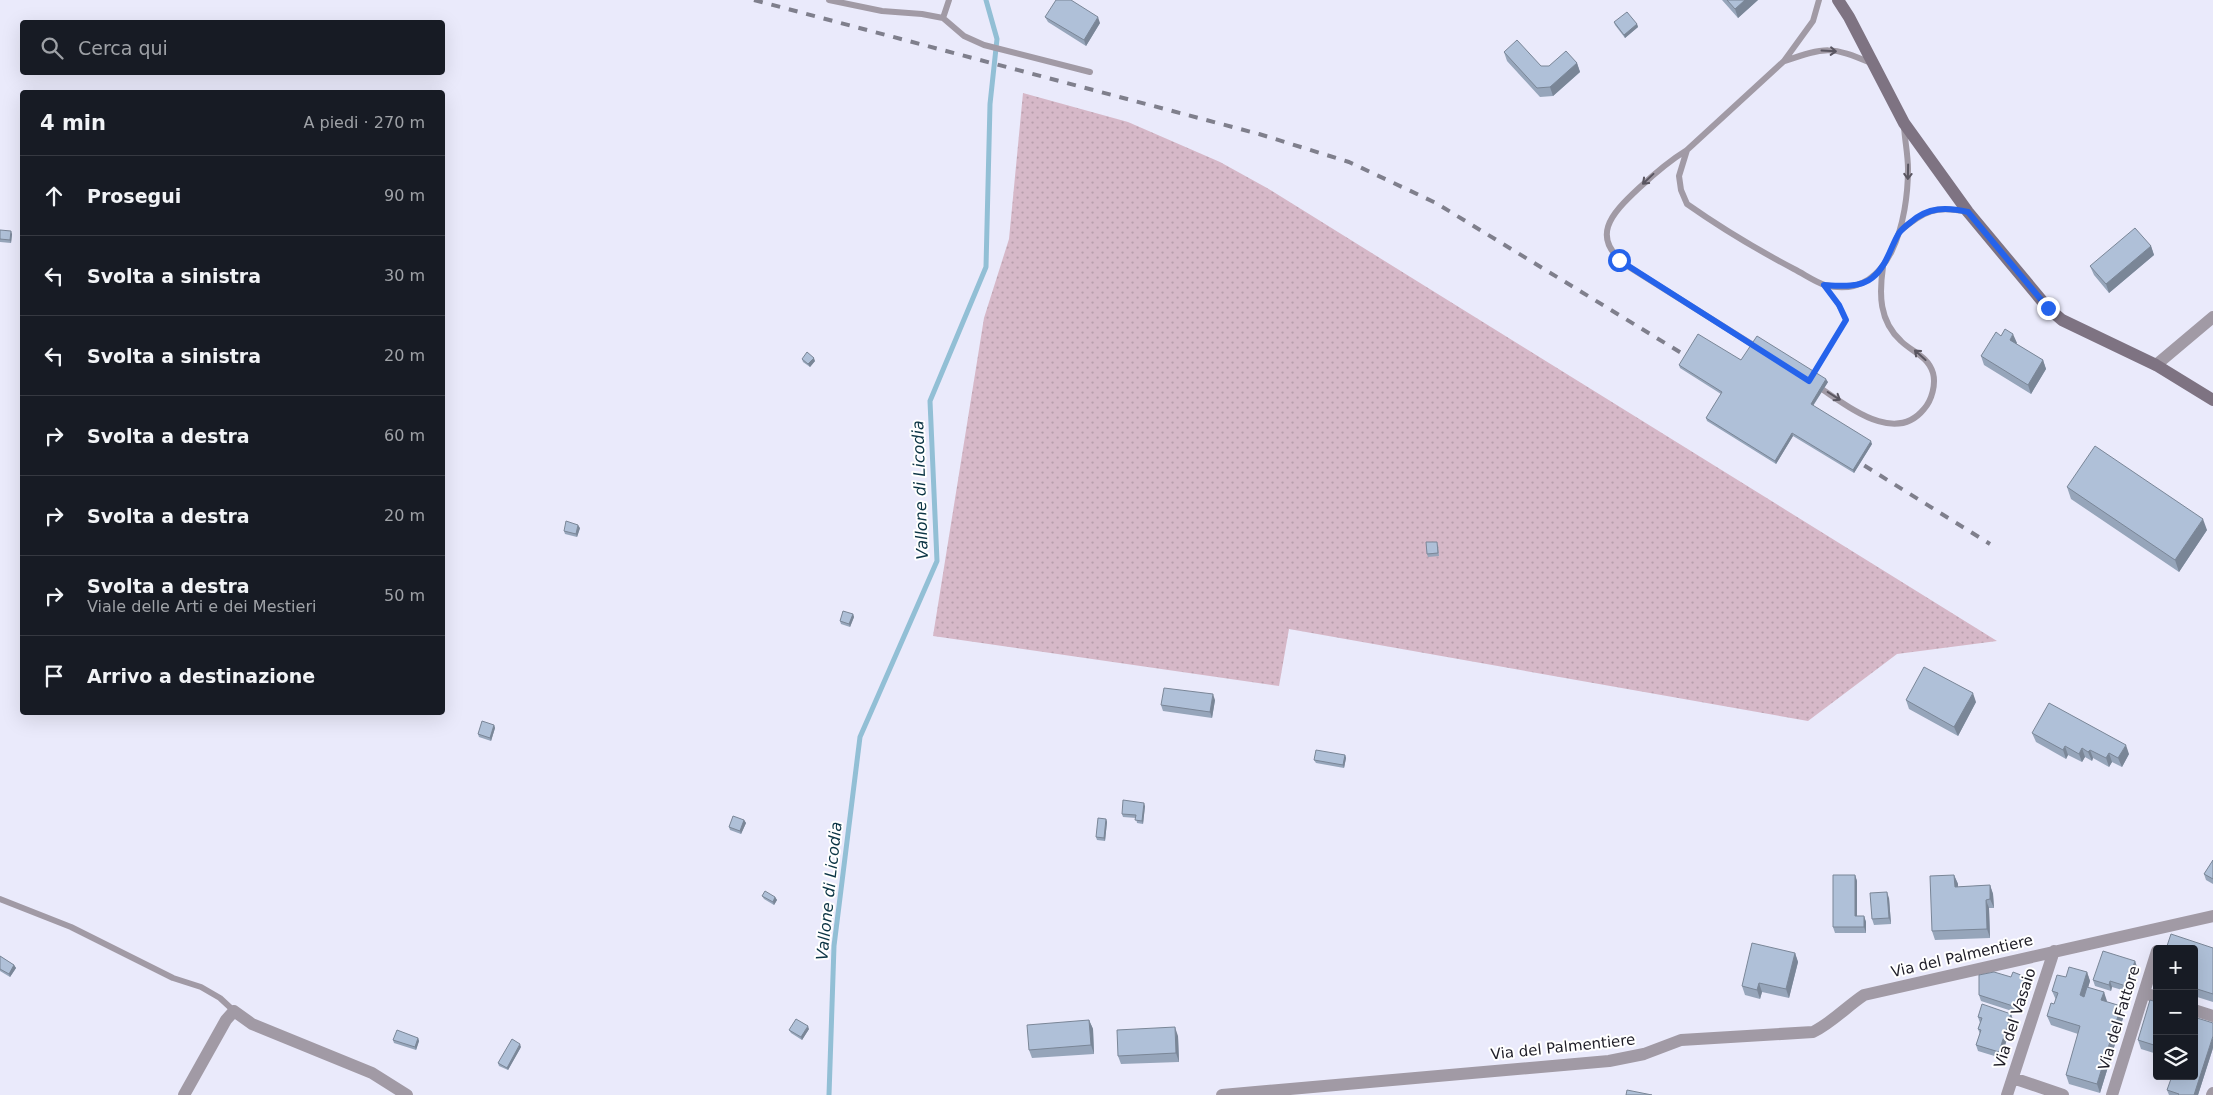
<!DOCTYPE html>
<html lang="it">
<meta charset="utf-8">
<style>
body{margin:0;font-family:"DejaVu Sans",sans-serif;background:#242831;color:#f1f3f6}
.controls{position:absolute;right:15px;bottom:15px;display:grid;overflow:hidden;border-radius:5px;box-shadow:0 5px 20px #0002}
.controls button{width:45px;height:45px;display:grid;place-items:center;padding:0;border:0;border-bottom:1px solid #363941;background:#171b24;color:#f1f3f6;font:25px sans-serif}
.stop{position:absolute;width:15px;height:15px;margin:-11px;border:4px solid #2563eb;border-radius:50%;background:#fff}
.stop.end{background:#2563eb;border-color:#fff;box-shadow:0 1px 5px #0008}
.list{margin:0;padding:0;list-style:none}
h2{display:flex;justify-content:space-between;align-items:center;height:65px;margin:0;padding:0 20px;font-size:21px}
h2 small{font-size:16px;font-weight:400;color:#9ea1a6}
.list li{display:grid;grid-template-columns:32px 1fr auto;gap:15px;align-items:center;box-sizing:border-box;height:80px;padding:0 20px;border-top:1px solid #363941}
.list b{display:block;font-size:19px;white-space:nowrap}
.list p{margin:0;font-size:16px;white-space:nowrap;color:#9ea1a6}
.list em{font-size:16px;font-style:normal;color:#9ea1a6}
.icon{flex:none;width:28px;height:28px;fill:none;stroke:currentColor;stroke-width:2;stroke-linecap:round;stroke-linejoin:round}
.map{position:relative;flex:none;width:2213px;height:1095px;overflow:hidden}
.search{position:absolute;background:#171b24;box-shadow:0 5px 20px #0002;left:20px;top:20px;width:425px;height:55px;display:flex;align-items:center;gap:12px;box-sizing:border-box;padding:0 18px;border-radius:5px;color:#9ea1a6;font-size:19px}
.panel{position:absolute;background:#171b24;box-shadow:0 5px 20px #0002;left:20px;top:90px;width:425px;height:625px;border-radius:5px}
.map>svg:first-child{display:block}
.grass{fill:url(#grass-dots)}
.lines{fill:none;stroke-linecap:round;stroke-linejoin:round}
.stream{stroke:#92bfd5;stroke-width:5}
.path{stroke:#9393a1;stroke-width:3;stroke-dasharray:5 2.5;stroke-linecap:butt}
.lane{stroke:#a19aa5;stroke-width:6}
.street{stroke:#a19aa5;stroke-width:12}
.secondary{stroke:#7e7382;stroke-width:12}
.rail{stroke:#7f7f8c;stroke-width:4;stroke-dasharray:9 9;stroke-linecap:butt}
.wall{fill:#96a5ba}
.shaded-wall{fill:#7a8697}
.building{fill:#afc0d8;stroke:#7a8697}
.oneway{stroke:#595560}
.route{stroke:#2563eb;stroke-width:6}
.labels{text-anchor:middle;dominant-baseline:central;stroke-width:4;stroke-linejoin:round;paint-order:stroke}
.street-label{font-size:15px;fill:#1e1d27;stroke:#fff}
.water-label{font-size:16px;font-style:italic;fill:#0b3444;stroke:#fff}
</style>
<div class="map">
<svg width="2213" height="1095" viewBox="0 0 2213 1095">
<defs>
<pattern id="grass-dots" width="8" height="8" patternUnits="userSpaceOnUse" patternTransform="scale(1.25)"><rect width="8" height="8" fill="#d6b8c8"/><path d="M2 2h.1M6 6h.1" fill="none" stroke="#b79eac" stroke-width="1.8" stroke-linecap="round"/></pattern>
</defs>
<rect width="100%" height="100%" fill="#eaeafb"/>
<path class="grass" d="M 1023,93 L 1128,122 L 1220,162 L 1267,188 L 1997,641 L 1897,654 L 1808,721 L 1289,629 L 1279,686 L 933,636 L 984,318 L 1009,239 Z"/>
<g class="lines">
<path class="stream" d="M 829,1095 L 834,946 L 860,737 L 937,561 L 930,401 L 986,267 L 990,104 L 997,39 L 986,0"/>
<path class="path" d="M 1814,374 L 1846,320 L 1833,297"/>
<path class="lane" d="M 829,0 L 882,11 L 922,14 L 943,18
M 949,0 L 943,18 L 964,36 L 984,45 L 1090,72
M 1819,0 L 1813,21 L 1784,61 L 1687,150 L 1679,176 L 1681,190 L 1687,204 C 1721,228 1758,250 1794,269 C 1804,274 1815,282 1825,285 C 1892,302 1908,217 1908,169 C 1908,155 1905,141 1904,127
M 1785,61 C 1825,47 1832,46 1871,63
M 1687,150 C 1669,161 1654,174 1639,188 C 1611,214 1588,238 1629,267 L 1758,348
M 1900,231 C 1924,211 1936,205 1967,212
M 1817,386 C 1846,404 1894,446 1924,409 C 1932,400 1936,384 1933,373 C 1928,356 1912,352 1901,341 C 1879,321 1879,294 1883,267
M 0,899 L 71,927 L 173,978 L 201,987 L 220,998 L 234,1011"/>
<path class="street" d="M 2156,365 L 2213,317
M 2144,993 L 2157,997
M 2194,1010 L 2213,1016
M 2013,1078 L 2063,1095
M 184,1095 L 226,1020 L 234,1011 L 252,1024 L 372,1073 L 407,1095
M 1222,1095 L 1609,1061 L 1644,1054 L 1681,1040 L 1813,1032 C 1833,1022 1846,1007 1864,995 L 2213,916
M 2007,1095 L 2054,951
M 2112,1095 L 2157,951
M 2212,1095 L 2213,1093"/>
<path class="secondary" d="M 1838,0 L 1849,17 L 1904,123 L 1968,212 L 2048,308 L 2062,320 L 2156,365 L 2213,400"/>
<path class="rail" d="M 754,0 L 1259,134 L 1349,162 L 1436,203 L 1696,362
M 1849,456 L 1990,544"/>
</g>
<path class="wall" d="M 1722,0 L 1758,0 L 1738,18 Z
M 1045,17 L 1100,23 L 1086,46 L 1048,22 Z
M 1614,22 L 1637,24 L 1638,27 L 1625,38 L 1615,25 Z
M 1504,52 L 1541,66 L 1549,66 L 1577,63 L 1580,72 L 1553,96 L 1540,97 L 1507,61 Z
M 0,230 L 12,234 L 11,243 L 0,242 Z
M 2151,246 L 2154,255 L 2109,293 L 2094,275 L 2090,266 Z
M 2001,336 L 2017,343 L 2016,344 L 2043,360 L 2046,369 L 2031,394 L 1984,365 L 1981,356 Z
M 802,359 L 815,361 L 810,367 L 803,362 Z
M 1741,360 L 1828,382 L 1813,406 L 1872,444 L 1854,473 L 1793,436 L 1776,464 L 1707,421 L 1706,418 L 1721,394 L 1680,368 L 1679,365 Z
M 2067,487 L 2207,530 L 2179,572 L 2071,499 Z
M 580,528 L 577,537 L 565,534 L 564,531 Z
M 1438,545 L 1439,556 L 1428,557 L 1427,554 Z
M 853,614 L 854,617 L 850,627 L 841,624 L 840,621 Z
M 1215,700 L 1212,718 L 1163,711 L 1161,705 Z
M 1906,700 L 1976,702 L 1958,736 L 1909,709 Z
M 494,725 L 495,728 L 491,741 L 479,737 L 478,734 Z
M 2032,733 L 2129,754 L 2122,767 L 2112,762 L 2109,767 L 2093,758 L 2092,761 L 2085,757 L 2082,762 L 2068,755 L 2066,759 L 2036,742 Z
M 1345,755 L 1346,758 L 1344,768 L 1316,763 L 1314,760 Z
M 1145,806 L 1143,824 L 1137,823 L 1136,818 L 1123,817 L 1122,814 Z
M 1106,819 L 1107,822 L 1105,841 L 1097,840 L 1096,837 Z
M 744,820 L 746,823 L 741,834 L 730,830 L 729,827 Z
M 2213,860 L 2213,884 L 2206,880 L 2204,874 Z
M 1855,875 L 1857,881 L 1857,916 L 1864,916 L 1866,922 L 1866,933 L 1835,933 L 1833,927 Z
M 1954,875 L 1958,884 L 1958,887 L 1990,885 L 1993,894 L 1994,908 L 1989,908 L 1990,938 L 1935,940 L 1932,931 Z
M 762,896 L 775,897 L 777,900 L 774,905 L 764,899 Z
M 1889,898 L 1891,924 L 1874,925 L 1872,919 Z
M 2213,948 L 2213,1002 L 2194,996 L 2194,949 Z
M 1795,953 L 1798,962 L 1789,998 L 1762,992 L 1760,999 L 1745,995 L 1742,986 Z
M 0,956 L 14,965 L 16,968 L 10,977 L 0,971 Z
M 2135,961 L 2137,967 L 2129,992 L 2112,987 L 2111,991 L 2095,986 L 2093,980 Z
M 2087,972 L 2090,981 L 2088,988 L 2104,992 L 2106,1002 L 2121,1006 L 2124,1015 L 2100,1093 L 2069,1084 L 2066,1075 L 2078,1034 L 2051,1025 L 2047,1016 L 2054,1004 L 2056,1000 L 2052,991 L 2066,977 Z
M 2011,977 L 2026,977 L 2028,983 L 2018,1013 L 1981,1001 L 1979,995 Z
M 2157,1002 L 2157,1054 L 2141,1049 L 2138,1040 Z
M 2011,1014 L 2013,1020 L 2001,1058 L 1978,1051 L 1976,1045 L 1980,1034 L 1978,1029 L 1980,1023 L 1978,1017 Z
M 1089,1020 L 1093,1029 L 1094,1054 L 1032,1058 L 1029,1050 Z
M 809,1029 L 802,1040 L 791,1033 L 789,1030 Z
M 1178,1036 L 1179,1062 L 1121,1064 L 1118,1056 Z
M 418,1038 L 419,1041 L 416,1050 L 394,1043 L 393,1040 Z
M 521,1047 L 508,1070 L 499,1066 L 498,1063 Z
M 2213,1048 L 2198,1095 L 2169,1095 L 2167,1090 Z"/>
<path class="shaded-wall" d="M 1745,0 L 1758,0 L 1738,18 L 1735,9 Z
M 1098,17 L 1100,23 L 1086,46 L 1084,40 Z
M 1637,24 L 1638,27 L 1625,38 L 1624,35 Z
M 1577,63 L 1580,72 L 1553,96 L 1550,87 Z
M 11,231 L 12,234 L 11,243 L 10,240 Z
M 2151,246 L 2154,255 L 2109,293 L 2106,284 Z
M 2013,334 L 2017,343 L 2013,349 L 2010,340 Z
M 814,358 L 815,361 L 810,367 L 808,364 Z
M 2043,360 L 2046,369 L 2031,394 L 2028,385 Z
M 1826,379 L 1828,382 L 1812,407 L 1811,404 Z
M 1792,433 L 1793,436 L 1776,464 L 1775,461 Z
M 1871,441 L 1872,444 L 1854,473 L 1853,470 Z
M 2203,519 L 2207,530 L 2179,572 L 2175,560 Z
M 578,525 L 580,528 L 577,537 L 576,534 Z
M 853,614 L 854,617 L 850,627 L 849,624 Z
M 1973,693 L 1976,702 L 1958,736 L 1954,727 Z
M 1213,694 L 1215,700 L 1212,718 L 1210,712 Z
M 494,725 L 495,728 L 491,741 L 490,738 Z
M 2126,745 L 2129,754 L 2122,767 L 2118,758 Z
M 2065,746 L 2068,755 L 2066,759 L 2063,750 Z
M 2082,748 L 2085,757 L 2082,762 L 2079,754 Z
M 2090,750 L 2093,758 L 2092,761 L 2088,752 Z
M 2109,753 L 2112,762 L 2109,767 L 2106,758 Z
M 1345,755 L 1346,758 L 1344,768 L 1343,765 Z
M 1144,803 L 1145,806 L 1143,824 L 1142,821 Z
M 1106,819 L 1107,822 L 1105,841 L 1104,838 Z
M 744,820 L 746,823 L 741,834 L 740,831 Z
M 1855,875 L 1857,881 L 1857,922 L 1855,916 Z
M 1954,875 L 1958,884 L 1958,896 L 1955,887 Z
M 1990,885 L 1993,894 L 1994,908 L 1990,899 Z
M 1887,892 L 1889,898 L 1891,924 L 1889,918 Z
M 775,897 L 777,900 L 774,905 L 773,902 Z
M 1986,900 L 1989,908 L 1990,938 L 1987,929 Z
M 1864,916 L 1866,922 L 1866,933 L 1864,927 Z
M 1795,953 L 1798,962 L 1789,998 L 1786,989 Z
M 2135,961 L 2137,967 L 2129,992 L 2126,986 Z
M 14,965 L 16,968 L 10,977 L 9,974 Z
M 2087,972 L 2090,981 L 2083,1004 L 2080,995 Z
M 2026,977 L 2028,983 L 2018,1013 L 2016,1007 Z
M 2110,981 L 2112,987 L 2111,991 L 2109,985 Z
M 1759,983 L 1762,992 L 1760,999 L 1757,990 Z
M 2104,992 L 2107,1001 L 2104,1009 L 2101,1000 Z
M 2121,1006 L 2124,1015 L 2100,1093 L 2097,1084 Z
M 2011,1014 L 2013,1020 L 2001,1058 L 1999,1052 Z
M 1089,1020 L 1093,1029 L 1094,1054 L 1091,1045 Z
M 808,1026 L 809,1029 L 802,1040 L 801,1037 Z
M 1175,1027 L 1178,1036 L 1179,1062 L 1176,1053 Z
M 2213,1036 L 2213,1048 L 2198,1095 L 2194,1095 Z
M 418,1038 L 419,1041 L 416,1050 L 415,1047 Z
M 520,1044 L 521,1047 L 508,1070 L 507,1068 Z"/>
<path class="building" d="M 1056,0 L 1071,0 L 1098,17 L 1084,40 L 1045,17 Z
M 1727,0 L 1745,0 L 1735,9 Z
M 1627,12 L 1637,24 L 1624,35 L 1614,22 Z
M 1517,40 L 1541,66 L 1549,66 L 1566,51 L 1577,63 L 1550,87 L 1537,88 L 1504,52 Z
M 2135,228 L 2151,246 L 2106,284 L 2090,266 Z
M 0,230 L 11,231 L 10,240 L 0,239 Z
M 2005,329 L 2013,334 L 2010,340 L 2043,360 L 2028,385 L 1981,356 L 1996,332 L 2001,336 Z
M 1698,334 L 1741,360 L 1757,336 L 1826,379 L 1811,404 L 1871,441 L 1853,470 L 1792,433 L 1775,461 L 1706,418 L 1722,392 L 1679,365 Z
M 807,352 L 814,358 L 808,364 L 802,359 Z
M 2095,446 L 2203,519 L 2175,560 L 2067,487 Z
M 566,521 L 578,525 L 576,534 L 564,531 Z
M 1426,542 L 1437,542 L 1438,553 L 1427,554 Z
M 843,611 L 853,614 L 849,624 L 840,621 Z
M 1924,667 L 1973,693 L 1954,727 L 1906,700 Z
M 1164,688 L 1213,694 L 1210,712 L 1161,705 Z
M 2049,703 L 2126,745 L 2118,758 L 2109,753 L 2106,758 L 2090,750 L 2088,752 L 2082,748 L 2079,754 L 2065,746 L 2063,750 L 2032,733 Z
M 482,721 L 494,725 L 490,738 L 478,734 Z
M 1316,750 L 1345,755 L 1343,765 L 1314,760 Z
M 1123,800 L 1144,803 L 1142,821 L 1135,820 L 1136,815 L 1122,814 Z
M 733,816 L 744,820 L 740,831 L 729,827 Z
M 1098,818 L 1106,819 L 1104,838 L 1096,837 Z
M 2213,860 L 2213,879 L 2204,874 Z
M 1833,875 L 1855,875 L 1855,916 L 1864,916 L 1864,927 L 1833,927 Z
M 1954,875 L 1955,887 L 1990,885 L 1990,899 L 1986,900 L 1987,929 L 1932,931 L 1930,876 Z
M 765,891 L 775,897 L 773,902 L 762,896 Z
M 1887,892 L 1889,918 L 1872,919 L 1870,893 Z
M 2171,934 L 2213,948 L 2213,994 L 2194,988 L 2194,949 L 2166,949 Z
M 1752,943 L 1795,953 L 1786,989 L 1759,983 L 1757,990 L 1742,986 Z
M 2103,951 L 2135,961 L 2126,986 L 2110,981 L 2109,985 L 2093,980 Z
M 0,956 L 14,965 L 9,974 L 0,969 Z
M 2069,967 L 2087,972 L 2080,995 L 2084,997 L 2087,987 L 2104,992 L 2101,1000 L 2121,1006 L 2097,1084 L 2066,1075 L 2080,1026 L 2047,1016 L 2051,1003 L 2054,1004 L 2058,993 L 2052,991 L 2057,975 L 2066,977 Z
M 1994,972 L 2011,977 L 2013,972 L 2026,977 L 2016,1007 L 1979,995 L 1979,975 Z
M 2150,1000 L 2157,1002 L 2157,1046 L 2138,1040 Z
M 1982,1004 L 2011,1014 L 1999,1052 L 1976,1045 L 1981,1030 L 1978,1029 L 1982,1018 L 1978,1017 Z
M 2194,1017 L 2213,1023 L 2213,1036 L 2194,1095 L 2178,1095 L 2179,1094 L 2167,1090 L 2172,1076 L 2194,1076 Z
M 796,1019 L 808,1026 L 801,1037 L 789,1030 Z
M 1089,1020 L 1091,1045 L 1029,1050 L 1027,1025 Z
M 1175,1027 L 1176,1053 L 1118,1056 L 1117,1030 Z
M 397,1030 L 418,1038 L 415,1047 L 393,1040 Z
M 512,1039 L 520,1044 L 507,1068 L 498,1063 Z
M 1627,1090 L 1652,1095 L 1626,1095 Z"/>
<defs><path id="oneway-shaft" d="M-6 0H5M1.5-3L5.5 0L1.5 3" fill="none" stroke-width="1.6" stroke-linecap="round" stroke-linejoin="round" transform="scale(1.25)"/></defs>
<g class="oneway">
<use href="#oneway-shaft" transform="translate(1829 51) rotate(3)"/>
<use href="#oneway-shaft" transform="translate(1908 172) rotate(91)"/>
<use href="#oneway-shaft" transform="translate(1648 179) rotate(137)"/>
<use href="#oneway-shaft" transform="translate(1920 355) rotate(-138)"/>
<use href="#oneway-shaft" transform="translate(1834 396) rotate(32)"/>
</g>
<g class="lines">
<path class="route" d="M 1619,260 L 1809,381 L 1846,320 L 1839,305 L 1824,285 C 1839,286 1860,288 1872,278 C 1887,266 1890,248 1899,233 C 1902,229 1907,225 1911,222 C 1928,207 1946,207 1968,212 L 2048,308"/>
</g>
<g class="labels">
<g class="street-label">
<text transform="translate(1962 956) rotate(-13)">Via del Palmentiere</text>
<text transform="translate(2015 1018) rotate(-72)">Via del Vasaio</text>
<text transform="translate(2119 1018) rotate(-73)">Via del Fattore</text>
<text transform="translate(1563 1047) rotate(-6)">Via del Palmentiere</text>
</g>
<g class="water-label">
<text transform="translate(920 490) rotate(-92)">Vallone di Licodia</text>
<text transform="translate(829 891) rotate(-84)">Vallone di Licodia</text>
</g>
</g>
</svg>
<div class="controls">
<button>+</button>
<button>−</button>
<button><svg class="icon" aria-label="layers" viewBox="0 0 24 24"><path d="M12 4l9 5-9 5-9-5zM3 14l9 5 9-5"/></svg></button>
</div>
<div class="stop" style="left:1619px;top:260px"></div>
<div class="stop end" style="left:2048px;top:308px"></div>
<div class="search"><svg class="icon" aria-label="search" viewBox="0 0 24 24"><circle cx="10" cy="10" r="6"/><path d="M15 15l6 6"/></svg>Cerca qui</div>
<section class="panel">
<h2>4 min<small>A piedi · 270 m</small></h2>
<ul class="list">
<li><svg class="icon" aria-label="ahead" viewBox="0 0 24 24"><path d="M12 20V5M6 11l6-6 6 6"/></svg><div><b>Prosegui</b></div><em>90 m</em></li>
<li><svg class="icon" aria-label="left" viewBox="0 0 24 24"><path d="M17 20v-9H6M10 6l-5 5 5 5"/></svg><div><b>Svolta a sinistra</b></div><em>30 m</em></li>
<li><svg class="icon" aria-label="left" viewBox="0 0 24 24"><path d="M17 20v-9H6M10 6l-5 5 5 5"/></svg><div><b>Svolta a sinistra</b></div><em>20 m</em></li>
<li><svg class="icon" aria-label="right" viewBox="0 0 24 24"><path d="M7 20v-9h11M14 6l5 5-5 5"/></svg><div><b>Svolta a destra</b></div><em>60 m</em></li>
<li><svg class="icon" aria-label="right" viewBox="0 0 24 24"><path d="M7 20v-9h11M14 6l5 5-5 5"/></svg><div><b>Svolta a destra</b></div><em>20 m</em></li>
<li><svg class="icon" aria-label="right" viewBox="0 0 24 24"><path d="M7 20v-9h11M14 6l5 5-5 5"/></svg><div><b>Svolta a destra</b><p>Viale delle Arti e dei Mestieri</p></div><em>50 m</em></li>
<li><svg class="icon" aria-label="arrive" viewBox="0 0 24 24"><path d="M6 21V4h12l-3 4 3 4H6"/></svg><div><b>Arrivo a destinazione</b></div></li>
</ul>
</section>
</div>
